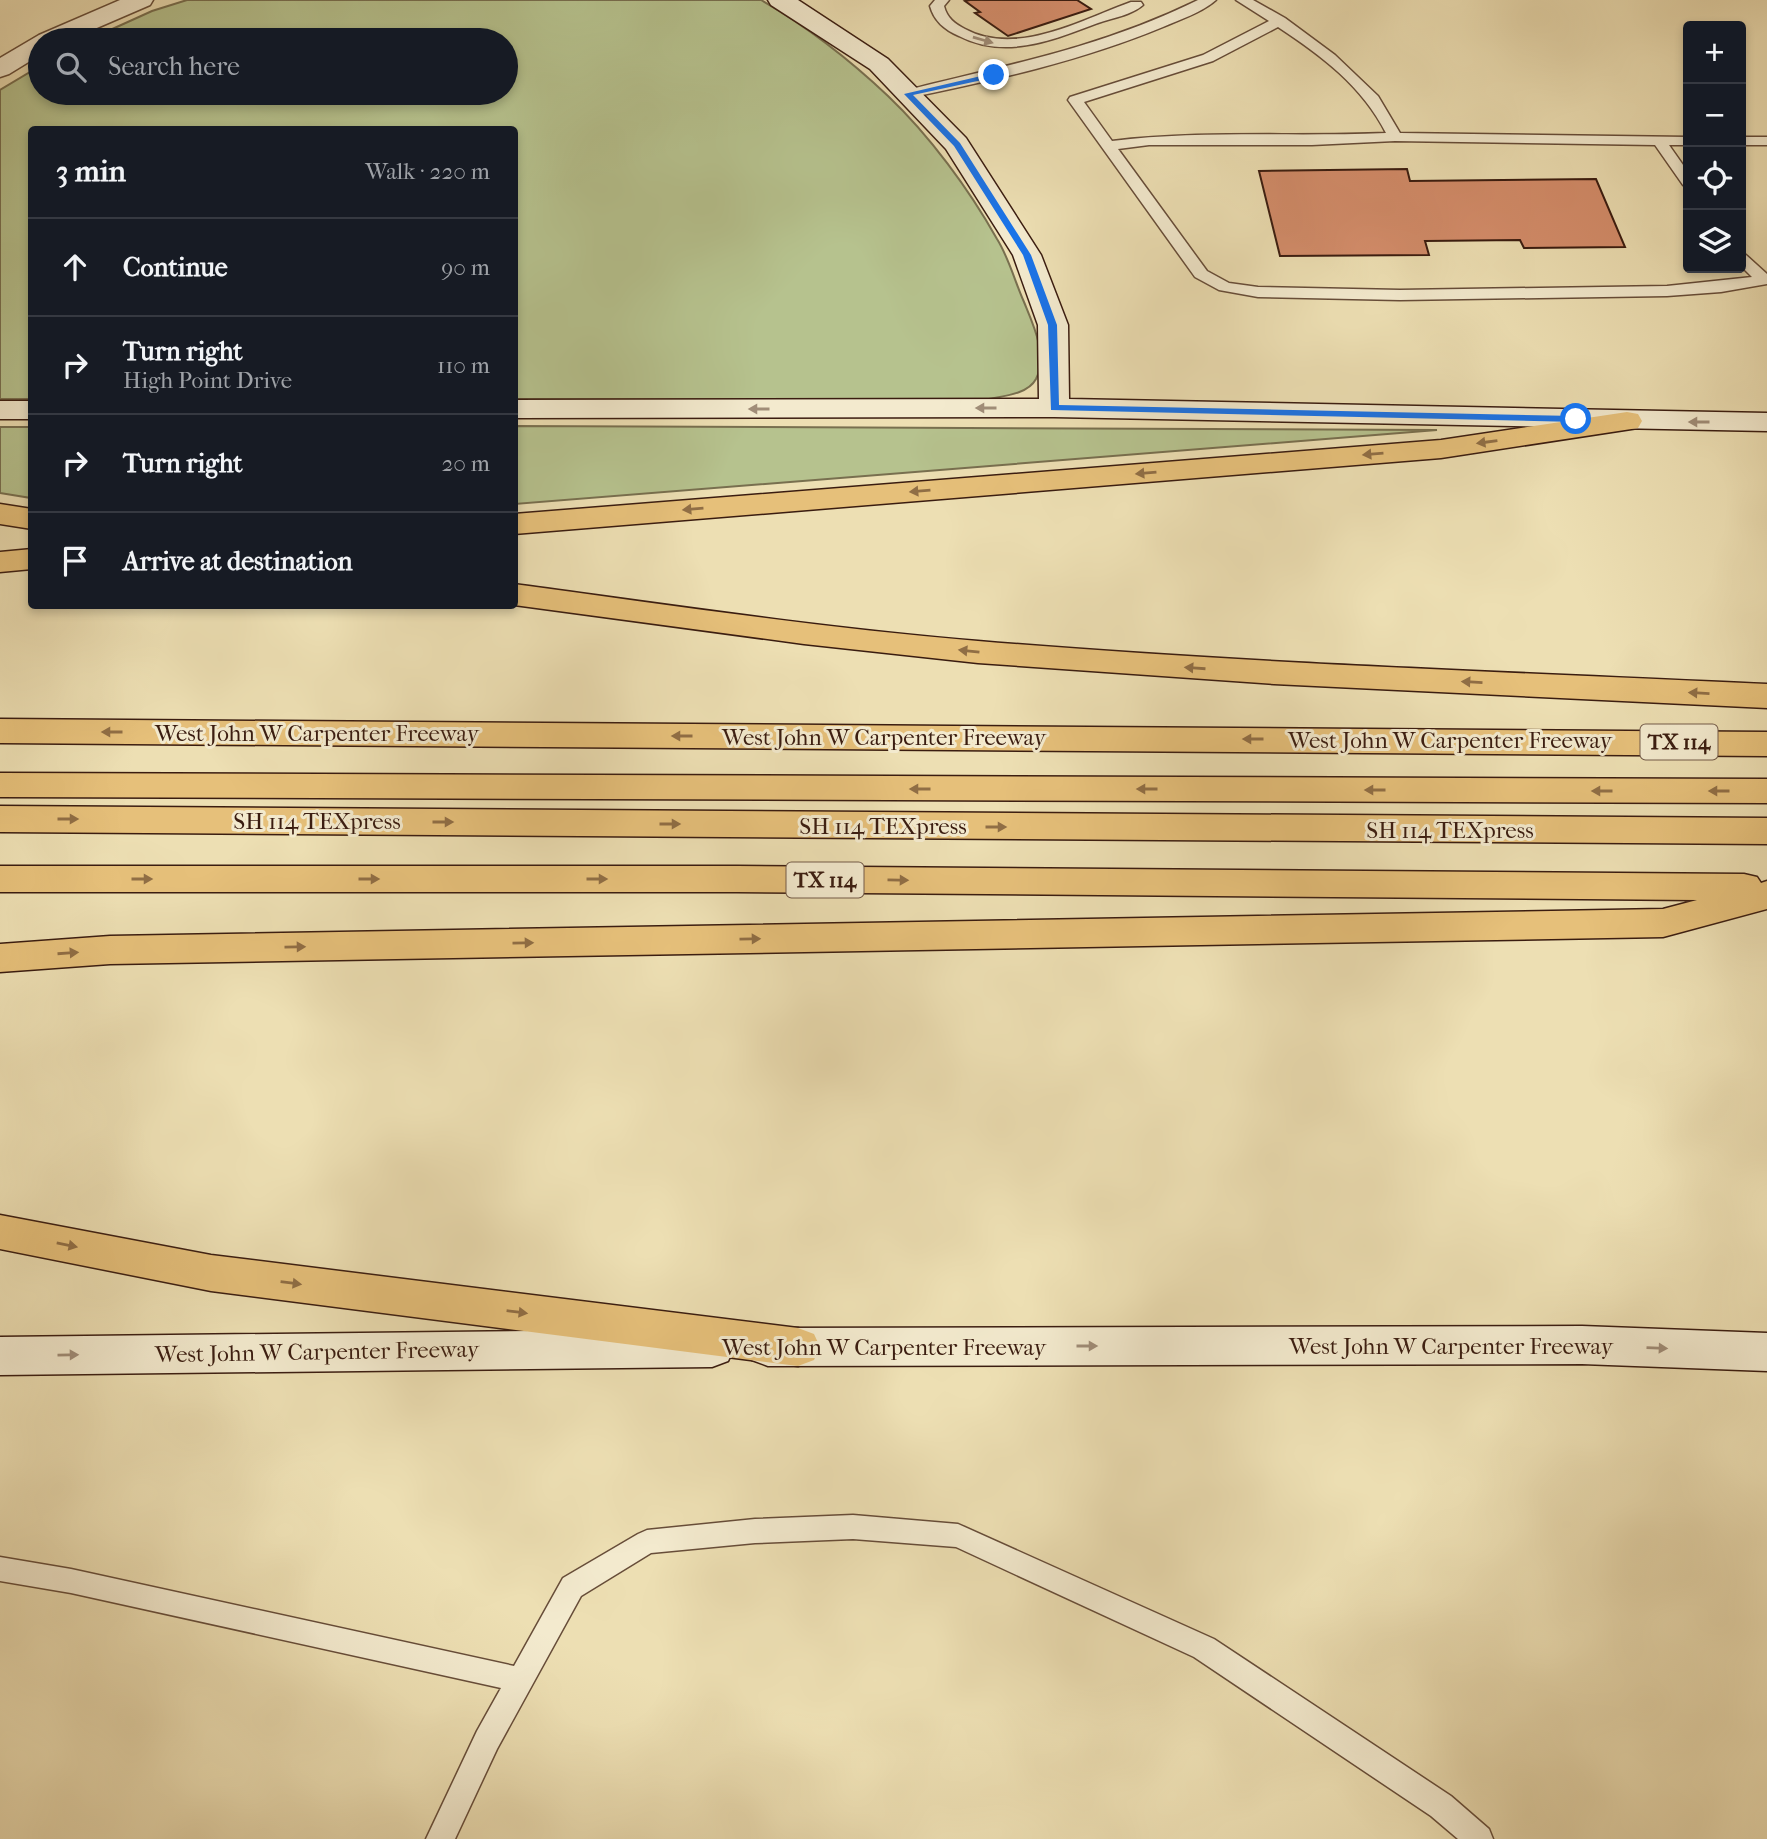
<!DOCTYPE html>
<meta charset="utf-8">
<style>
body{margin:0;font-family:"IM FELL French Canon",serif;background:#20242c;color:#f1f3f6}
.controls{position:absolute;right:21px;top:21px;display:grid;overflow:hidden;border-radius:7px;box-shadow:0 4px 10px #0003}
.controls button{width:63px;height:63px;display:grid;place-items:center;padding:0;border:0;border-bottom:2px solid #363941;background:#171b24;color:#f1f3f6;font:35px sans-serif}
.stop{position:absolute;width:21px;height:21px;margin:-16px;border:5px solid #1a73e8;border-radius:50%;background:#fff}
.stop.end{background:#1a73e8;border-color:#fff;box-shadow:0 2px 7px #0008}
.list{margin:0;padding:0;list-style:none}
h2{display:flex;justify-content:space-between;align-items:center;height:91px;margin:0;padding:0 28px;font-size:30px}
h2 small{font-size:23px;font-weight:400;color:#9ea1a6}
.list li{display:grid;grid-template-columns:46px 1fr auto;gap:21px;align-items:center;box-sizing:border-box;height:98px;padding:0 28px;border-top:2px solid #363941}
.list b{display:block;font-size:26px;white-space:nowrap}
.list p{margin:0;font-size:23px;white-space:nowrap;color:#9ea1a6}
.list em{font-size:23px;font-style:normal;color:#9ea1a6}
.icon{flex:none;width:38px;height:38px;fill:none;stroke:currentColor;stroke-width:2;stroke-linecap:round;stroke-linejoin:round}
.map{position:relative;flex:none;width:1767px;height:1839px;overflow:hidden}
.search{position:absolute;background:#171b24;box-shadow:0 4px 10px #0003;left:28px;top:28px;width:490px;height:77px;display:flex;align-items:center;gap:18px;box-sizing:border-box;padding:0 24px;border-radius:38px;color:#9ea1a6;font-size:26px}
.panel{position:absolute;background:#171b24;box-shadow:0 4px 10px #0003;left:28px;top:126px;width:490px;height:483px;border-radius:7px}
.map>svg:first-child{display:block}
.green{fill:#b6c28e;stroke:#786f4f;stroke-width:2}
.building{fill:#d48d6b;stroke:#3a1c10;stroke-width:2}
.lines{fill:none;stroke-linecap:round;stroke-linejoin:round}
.lane-casing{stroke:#674d39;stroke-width:3}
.street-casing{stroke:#674d39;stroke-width:3}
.secondary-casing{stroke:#3a1c10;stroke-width:3}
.highway-casing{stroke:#3a1c10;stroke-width:3}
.lane{fill:#f3eace;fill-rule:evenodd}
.street{fill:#f3eace;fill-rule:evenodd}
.secondary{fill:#f3eace;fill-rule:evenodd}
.highway{fill:#e6c07a;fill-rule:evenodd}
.oneway{fill:#a08d78}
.oneway2{fill:#906e45}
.route{fill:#1a73e8}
.labels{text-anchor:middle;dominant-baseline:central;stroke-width:6;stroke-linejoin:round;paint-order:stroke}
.shield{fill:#f3eace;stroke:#725a49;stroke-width:2}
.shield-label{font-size:21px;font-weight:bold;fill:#3a1c10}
.street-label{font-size:23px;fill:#3a1c10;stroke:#f3eace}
</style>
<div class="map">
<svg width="1767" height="1839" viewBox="0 0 1767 1839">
<rect width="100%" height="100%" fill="#eddfb3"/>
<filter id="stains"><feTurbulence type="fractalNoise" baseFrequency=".00286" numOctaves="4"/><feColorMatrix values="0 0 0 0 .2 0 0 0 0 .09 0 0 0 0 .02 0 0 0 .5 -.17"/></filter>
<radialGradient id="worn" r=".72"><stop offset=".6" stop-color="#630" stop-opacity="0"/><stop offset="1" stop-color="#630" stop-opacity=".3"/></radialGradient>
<path class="green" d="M 187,0 L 761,0 C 806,26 850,60 888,96 C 929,135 969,189 997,239 C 1009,258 1015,282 1024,302 C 1033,324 1048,355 1036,379 C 1028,394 1004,396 989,399 L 515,399 L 514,130 L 32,130 L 31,399 L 0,399 L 0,90 L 40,66 L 40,93 L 506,93 L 506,40 L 88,40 L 152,11 Z
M 515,426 L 1437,430 L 515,504 Z
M 0,427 L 31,427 L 31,498 L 0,493 Z"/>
<path class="building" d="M 970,0 L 1077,0 L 1091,9 L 1008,36 L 975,13 L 980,12 L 965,1 Z
M 1407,169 L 1410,181 L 1596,179 L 1625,247 L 1524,248 L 1520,240 L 1425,241 L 1429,255 L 1280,256 L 1259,171 Z"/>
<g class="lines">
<g class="lane-casing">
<path id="lane" d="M 935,0 L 949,0 L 944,6 C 947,18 955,24 965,29 C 1017,57 1081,20 1131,2 L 1141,2 L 1143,5 C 1132,15 1112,18 1098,23 C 1053,40 1005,60 959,36 C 945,30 934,21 930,6 Z
M 1198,0 L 1216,0 C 1203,12 1179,20 1163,27 C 1081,61 995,80 908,98 L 901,94 L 903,91 C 1007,65 1100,48 1198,0 Z
M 1236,0 L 1253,0 L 1285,18 L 1335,55 L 1378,96 L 1400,133 L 1688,137 L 1688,145 L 1669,145 L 1688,172 L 1688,186 L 1683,185 L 1655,145 L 1395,141 L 1312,145 L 1149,145 L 1118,149 L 1207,271 L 1229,283 L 1258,287 L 1400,290 L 1667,286 L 1752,277 L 1741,266 L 1741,253 L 1746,255 L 1767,274 L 1767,284 L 1721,292 L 1667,296 L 1400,300 L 1258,297 L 1219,290 L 1195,277 L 1068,100 L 1070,97 L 1203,55 L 1269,21 ZM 1278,27 C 1322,56 1362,86 1386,133 C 1295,137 1202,130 1112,141 L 1084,102 L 1213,61 Z
M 1741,137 L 1767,137 L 1767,145 L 1741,145 Z
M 853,1515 L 958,1524 L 1214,1639 L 1451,1796 L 1489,1829 L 1493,1839 L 1458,1839 L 1431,1816 L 1194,1657 L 956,1547 L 853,1539 L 755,1543 L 651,1553 L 581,1596 L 497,1749 L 455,1839 L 426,1839 L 477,1731 L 501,1688 L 71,1593 L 0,1581 L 0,1557 L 71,1569 L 514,1666 L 563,1578 L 638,1534 L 647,1530 L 755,1519 Z"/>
</g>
<g class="street-casing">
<path id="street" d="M 120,0 L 153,0 L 150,5 L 69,40 L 40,40 L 40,55 L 9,74 L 0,77 L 0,58 L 39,35 Z"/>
</g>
<g class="secondary-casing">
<path id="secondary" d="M 768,0 L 798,0 L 888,59 L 966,138 L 1041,255 L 1068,325 L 1069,399 L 1767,413 L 1767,431 L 1054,417 L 514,418 L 514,400 L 1039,399 L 1038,325 L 1013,255 L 946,149 L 870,69 L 771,5 Z
M 0,401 L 32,401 L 32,419 L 0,419 Z
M 1582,1326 L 1767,1333 L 1767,1371 L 1582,1364 L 768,1366 L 752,1360 L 746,1347 L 752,1334 L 768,1328 Z
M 712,1329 L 728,1335 L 734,1348 L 728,1361 L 712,1367 L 0,1375 L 0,1337 Z"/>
</g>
<g class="highway-casing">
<path id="highway" d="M 1627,412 L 1638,414 L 1642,421 L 1638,428 L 1441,458 L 514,534 L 514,514 L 1441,440 Z
M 0,504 L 32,509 L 32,529 L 0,524 Z
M 32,549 L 32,569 L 0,572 L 0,552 Z
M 514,584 C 669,605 823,628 978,641 C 1241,663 1504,672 1767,684 L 1767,708 L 1274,684 L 978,663 L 804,644 L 514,605 Z
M 0,719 L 1767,732 L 1767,756 L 0,743 Z
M 0,773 L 1767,779 L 1767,803 L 0,797 Z
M 0,806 L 1767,818 L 1767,844 L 0,832 Z
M 0,866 L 737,866 L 1744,874 L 1757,877 L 1761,883 L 1767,881 L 1767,909 L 1663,937 L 110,964 L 0,972 L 0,944 L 110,936 L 1663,909 L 1697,900 L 737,892 L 0,892 Z
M 0,1215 L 211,1255 L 798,1328 L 814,1334 L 820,1347 L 814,1360 L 798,1366 L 211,1291 L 0,1249 Z"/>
</g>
<use href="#lane" class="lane"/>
<use href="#street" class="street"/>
<use href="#secondary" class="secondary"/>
<use href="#highway" class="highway"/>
</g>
<defs><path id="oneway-solid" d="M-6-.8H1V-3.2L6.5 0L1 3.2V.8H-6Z" transform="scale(1.75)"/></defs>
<g class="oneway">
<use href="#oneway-solid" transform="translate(983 40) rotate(16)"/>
<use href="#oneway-solid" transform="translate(986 408) rotate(180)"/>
<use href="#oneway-solid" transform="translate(759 409) rotate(180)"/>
<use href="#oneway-solid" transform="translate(1699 422) rotate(-180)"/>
<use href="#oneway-solid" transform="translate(1087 1346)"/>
<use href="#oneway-solid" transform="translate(1657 1348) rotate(2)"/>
<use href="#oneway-solid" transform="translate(68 1355) rotate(-1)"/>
</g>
<g class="oneway2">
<use href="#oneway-solid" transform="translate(1487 442) rotate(172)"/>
<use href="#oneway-solid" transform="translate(1373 454) rotate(175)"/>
<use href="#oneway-solid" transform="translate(1146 473) rotate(175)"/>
<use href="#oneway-solid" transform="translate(920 491) rotate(175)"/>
<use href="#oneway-solid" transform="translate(693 509) rotate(175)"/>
<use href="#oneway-solid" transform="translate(969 651) rotate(-174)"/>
<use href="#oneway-solid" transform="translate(1195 668) rotate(-176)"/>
<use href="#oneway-solid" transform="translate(1472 682) rotate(-177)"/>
<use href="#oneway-solid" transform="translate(1699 693) rotate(-177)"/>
<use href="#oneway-solid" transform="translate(112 732) rotate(-180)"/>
<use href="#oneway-solid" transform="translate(682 736) rotate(-180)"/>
<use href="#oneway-solid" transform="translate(1253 739) rotate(-180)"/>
<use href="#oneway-solid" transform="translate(920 789) rotate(-180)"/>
<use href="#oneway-solid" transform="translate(1147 789) rotate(-180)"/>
<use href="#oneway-solid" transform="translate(1375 790) rotate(-180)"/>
<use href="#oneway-solid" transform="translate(1602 791) rotate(-180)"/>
<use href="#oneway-solid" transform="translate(1719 791) rotate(-180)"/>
<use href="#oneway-solid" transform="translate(68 819)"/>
<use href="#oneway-solid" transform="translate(443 822)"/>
<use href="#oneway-solid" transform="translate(670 824)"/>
<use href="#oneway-solid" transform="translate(996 827)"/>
<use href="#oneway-solid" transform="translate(142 879)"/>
<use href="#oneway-solid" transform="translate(369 879)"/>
<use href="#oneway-solid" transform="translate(597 879)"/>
<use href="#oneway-solid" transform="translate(898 880) rotate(1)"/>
<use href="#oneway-solid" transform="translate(750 939) rotate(-1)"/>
<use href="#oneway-solid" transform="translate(523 943) rotate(-1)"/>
<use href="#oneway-solid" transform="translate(295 947) rotate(-1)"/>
<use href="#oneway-solid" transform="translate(68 953) rotate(-4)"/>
<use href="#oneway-solid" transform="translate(67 1245) rotate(11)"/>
<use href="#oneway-solid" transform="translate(291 1283) rotate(7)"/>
<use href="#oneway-solid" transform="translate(517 1312) rotate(7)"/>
</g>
<path class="route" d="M 994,73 L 996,77 L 913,95 L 960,143 L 1031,255 L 1057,325 L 1059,405 L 1576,416 L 1580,419 L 1576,422 L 1051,410 L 1048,325 L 1023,255 L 954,146 L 904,94 Z"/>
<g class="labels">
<g class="shield">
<rect x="1640.5" y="724.5" width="77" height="35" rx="5"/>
<rect x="786.5" y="862.5" width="77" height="35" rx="5"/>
</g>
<g class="shield-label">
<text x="1679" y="742">TX 114</text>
<text x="825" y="880">TX 114</text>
</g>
<g class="street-label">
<text x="317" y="733">West John W Carpenter Freeway</text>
<text x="884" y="737">West John W Carpenter Freeway</text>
<text x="1450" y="740">West John W Carpenter Freeway</text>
<text x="317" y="821">SH 114 TEXpress</text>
<text x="883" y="826">SH 114 TEXpress</text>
<text x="1450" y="830">SH 114 TEXpress</text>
<text x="1451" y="1346">West John W Carpenter Freeway</text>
<text x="884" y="1347">West John W Carpenter Freeway</text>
<text transform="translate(317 1352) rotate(-1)">West John W Carpenter Freeway</text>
</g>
</g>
<rect width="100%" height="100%" filter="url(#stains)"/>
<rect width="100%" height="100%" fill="url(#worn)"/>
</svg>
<div class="controls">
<button>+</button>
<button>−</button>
<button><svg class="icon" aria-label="locate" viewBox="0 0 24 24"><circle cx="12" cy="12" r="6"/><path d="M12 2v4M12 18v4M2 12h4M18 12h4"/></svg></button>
<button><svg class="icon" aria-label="layers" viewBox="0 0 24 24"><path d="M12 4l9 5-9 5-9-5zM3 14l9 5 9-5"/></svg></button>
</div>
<div class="stop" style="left:1576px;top:419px"></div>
<div class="stop end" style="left:994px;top:75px"></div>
<div class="search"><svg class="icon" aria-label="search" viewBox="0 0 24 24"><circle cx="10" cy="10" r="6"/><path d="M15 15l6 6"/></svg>Search here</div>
<section class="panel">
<h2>3 min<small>Walk · 220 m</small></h2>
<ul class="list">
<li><svg class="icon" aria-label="ahead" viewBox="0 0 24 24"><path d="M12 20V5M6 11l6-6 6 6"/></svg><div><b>Continue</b></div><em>90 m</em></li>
<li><svg class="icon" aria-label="right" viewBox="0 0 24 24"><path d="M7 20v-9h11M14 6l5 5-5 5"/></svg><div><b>Turn right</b><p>High Point Drive</p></div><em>110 m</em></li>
<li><svg class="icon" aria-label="right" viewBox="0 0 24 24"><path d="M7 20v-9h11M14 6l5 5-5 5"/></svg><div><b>Turn right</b></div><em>20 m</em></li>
<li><svg class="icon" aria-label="arrive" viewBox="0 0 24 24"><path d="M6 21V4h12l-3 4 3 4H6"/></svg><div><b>Arrive at destination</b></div></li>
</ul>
</section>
</div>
